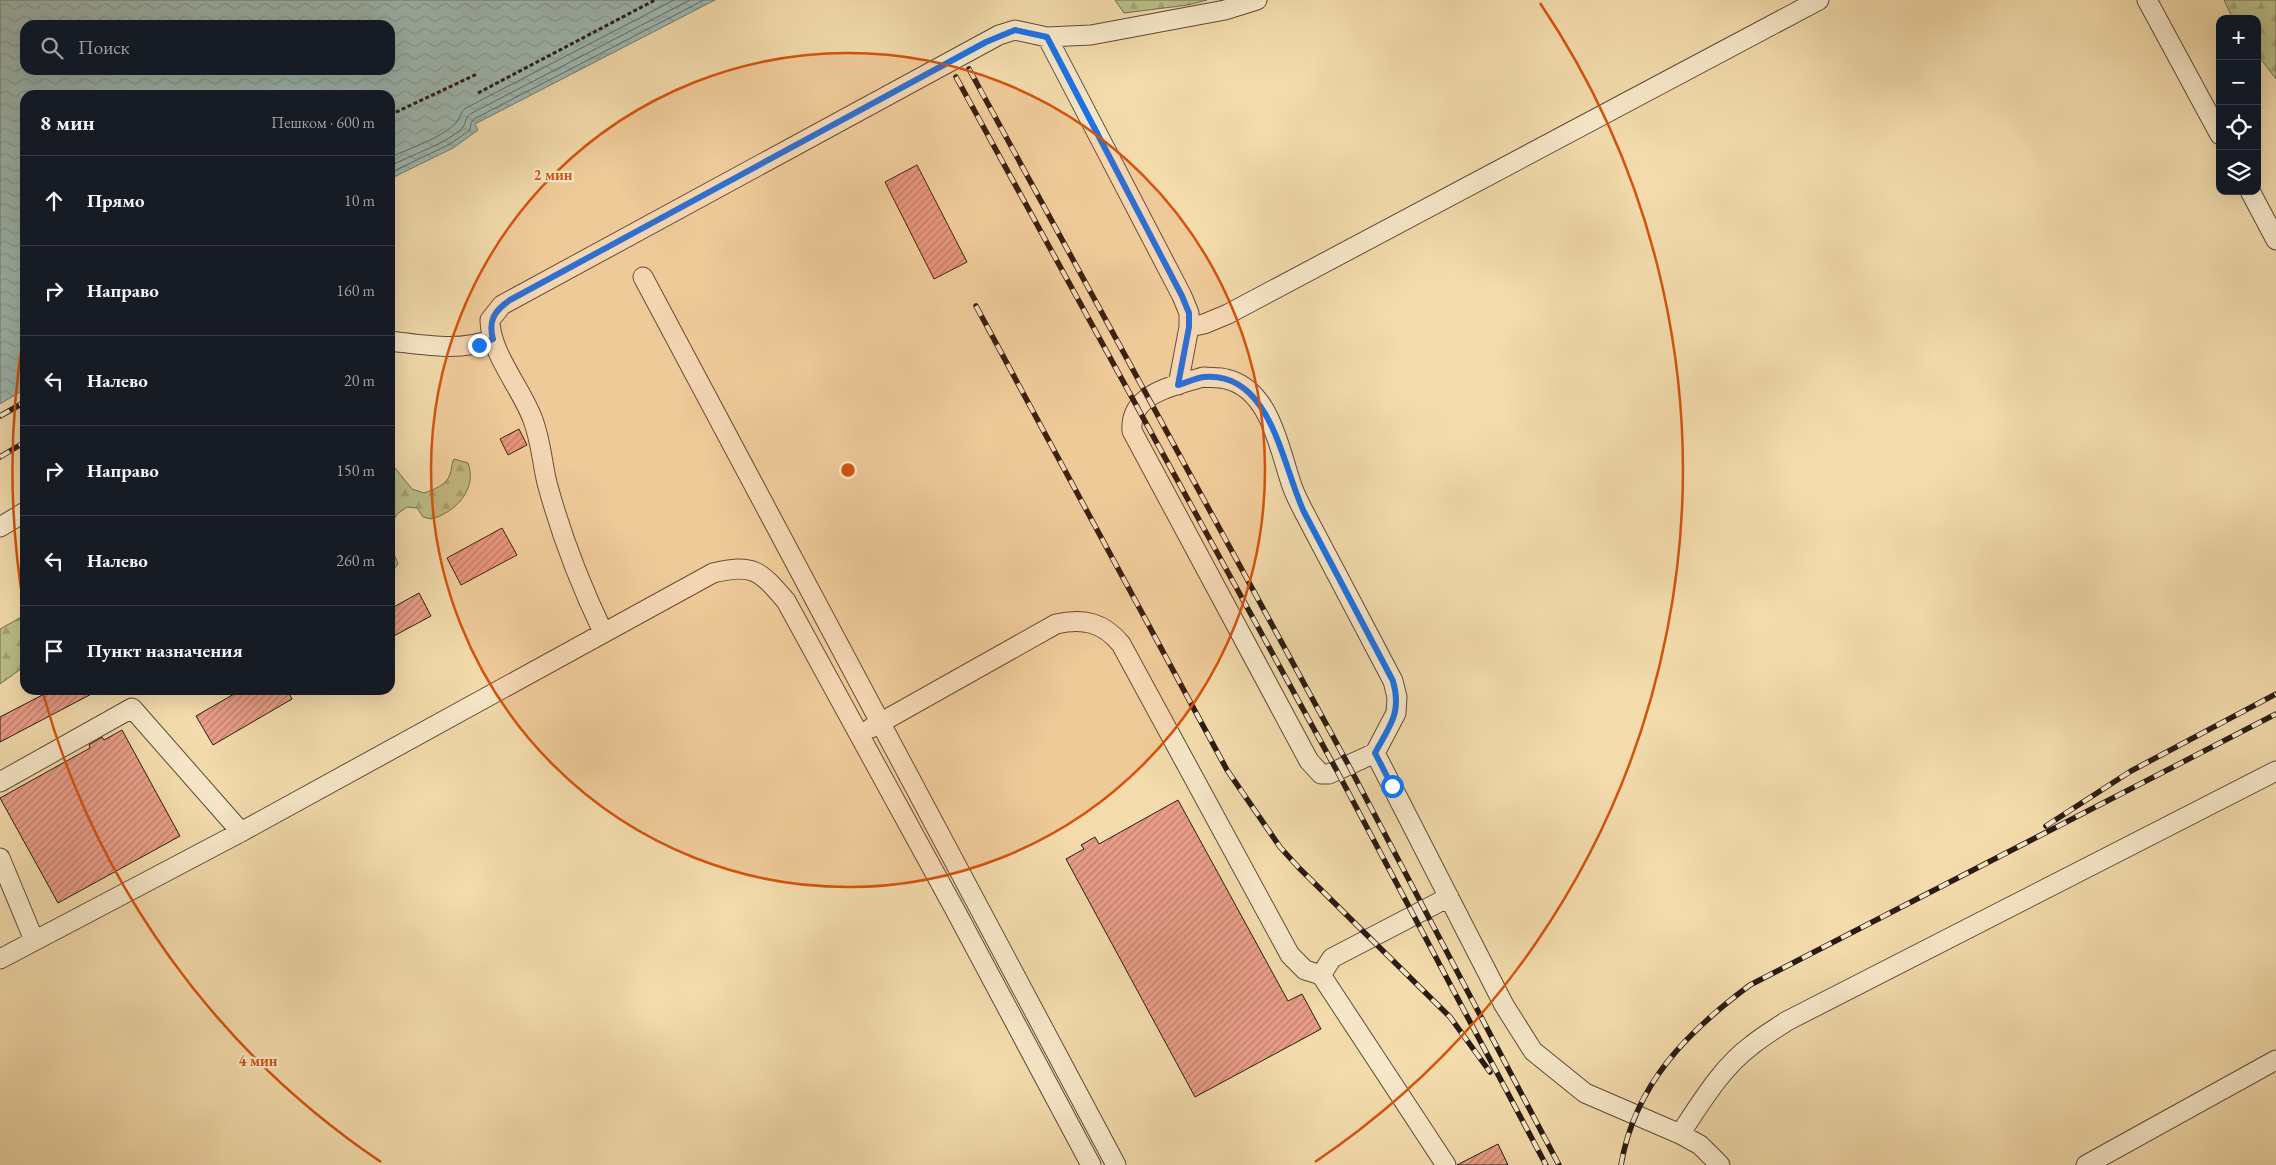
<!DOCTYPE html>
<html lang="ru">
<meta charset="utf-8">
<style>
body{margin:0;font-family:"EB Garamond",serif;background:#242831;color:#f1f3f6}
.controls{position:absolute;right:15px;top:15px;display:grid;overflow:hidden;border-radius:10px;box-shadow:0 5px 20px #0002}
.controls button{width:45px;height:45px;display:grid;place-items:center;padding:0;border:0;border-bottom:1px solid #363941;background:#171b24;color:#f1f3f6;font:25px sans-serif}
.stop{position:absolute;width:15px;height:15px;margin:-11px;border:4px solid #1a73e8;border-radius:50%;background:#fff}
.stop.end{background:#1a73e8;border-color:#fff;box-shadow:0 1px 5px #0008}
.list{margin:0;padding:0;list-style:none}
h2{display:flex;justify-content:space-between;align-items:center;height:65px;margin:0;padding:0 20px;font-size:21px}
h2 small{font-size:16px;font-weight:400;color:#9ea1a6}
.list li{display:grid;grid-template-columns:32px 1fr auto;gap:15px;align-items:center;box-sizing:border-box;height:90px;padding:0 20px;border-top:1px solid #363941}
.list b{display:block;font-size:19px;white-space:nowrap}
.list em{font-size:16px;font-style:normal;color:#9ea1a6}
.icon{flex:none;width:28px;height:28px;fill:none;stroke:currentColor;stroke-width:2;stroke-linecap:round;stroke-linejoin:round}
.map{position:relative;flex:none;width:2276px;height:1165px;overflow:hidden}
.search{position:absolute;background:#171b24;box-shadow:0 5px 20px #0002;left:20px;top:20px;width:375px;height:55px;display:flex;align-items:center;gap:12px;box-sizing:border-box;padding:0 18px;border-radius:15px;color:#9ea1a6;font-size:19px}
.panel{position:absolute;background:#171b24;box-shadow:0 5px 20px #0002;left:20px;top:90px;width:375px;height:605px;border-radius:15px}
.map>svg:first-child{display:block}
.forest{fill:url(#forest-firs);stroke:#726e4e}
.water{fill:url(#water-waves);stroke:#6f7a73;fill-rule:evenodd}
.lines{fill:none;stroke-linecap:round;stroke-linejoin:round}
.shore{stroke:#646a63;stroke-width:1}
.building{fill:url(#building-hatch);stroke:#291b13}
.minor-casing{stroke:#5c4b39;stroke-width:21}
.path{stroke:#291b13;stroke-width:3;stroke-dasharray:4 2.5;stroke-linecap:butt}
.minor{stroke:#f7e8c9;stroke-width:19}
.rail-casing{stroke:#291b13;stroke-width:5.5}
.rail{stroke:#f7e8c9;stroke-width:4;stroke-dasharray:11;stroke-linecap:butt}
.route{stroke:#1a73e8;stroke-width:6}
.ring{fill:none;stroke:#d5530d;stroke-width:2.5}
.centre{fill:#d5530d;stroke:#f7e8c9;stroke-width:2.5}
.ring-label{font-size:15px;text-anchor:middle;font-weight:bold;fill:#d5530d;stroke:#f7e8c9;stroke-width:4.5;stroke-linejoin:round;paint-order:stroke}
</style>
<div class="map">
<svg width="2276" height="1165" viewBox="0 0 2276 1165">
<defs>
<pattern id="forest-firs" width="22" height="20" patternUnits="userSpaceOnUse" patternTransform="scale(1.25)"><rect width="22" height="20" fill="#bbc089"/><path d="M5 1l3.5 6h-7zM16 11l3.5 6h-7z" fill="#a1a475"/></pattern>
<pattern id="water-waves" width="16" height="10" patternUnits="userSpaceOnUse" patternTransform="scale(1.25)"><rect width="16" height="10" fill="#9eb9b3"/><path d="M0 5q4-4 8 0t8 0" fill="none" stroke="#889e99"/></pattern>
<pattern id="building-hatch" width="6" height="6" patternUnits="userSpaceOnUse" patternTransform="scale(1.25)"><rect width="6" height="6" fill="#e99d88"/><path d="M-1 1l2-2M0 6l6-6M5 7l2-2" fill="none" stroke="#bd7f6e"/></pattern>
</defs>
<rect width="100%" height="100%" fill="#f3dbac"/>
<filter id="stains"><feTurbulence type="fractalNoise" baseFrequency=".004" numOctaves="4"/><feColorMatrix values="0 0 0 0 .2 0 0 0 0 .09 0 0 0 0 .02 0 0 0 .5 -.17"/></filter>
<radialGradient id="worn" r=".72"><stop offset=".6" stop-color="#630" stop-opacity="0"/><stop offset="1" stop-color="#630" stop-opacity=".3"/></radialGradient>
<path class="forest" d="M 1115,0 L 1207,0 L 1188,5 L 1124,13 Z
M 2224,0 L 2276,0 L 2276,79 L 2257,54 L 2257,19 L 2233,19 Z
M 454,459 L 468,463 C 478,489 455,513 431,519 L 423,517 L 417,508 L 407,507 L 397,514 L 390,526 L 390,462 L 412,489 L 424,493 C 433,490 447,485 450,474 C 452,469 451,465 454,459 Z
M 390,535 L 391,546 L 398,564 L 390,574 Z
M 25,615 L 25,666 L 0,684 L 0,629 Z"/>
<path class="water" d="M 0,0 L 715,0 L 475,124 L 478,130 L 453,148 L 390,179 L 390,95 L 25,95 L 25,389 L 0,404 ZM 25,25 L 390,25 L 390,70 L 25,70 Z"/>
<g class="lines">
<path class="shore" d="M 390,157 C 409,149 441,138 455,124 C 460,119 460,112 466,108 L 674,0
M 390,166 C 407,157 452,141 463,127 C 466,123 465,118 470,114 L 690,0
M 390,173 L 450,144 L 470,130 L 471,123 L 474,119 L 704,0"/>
</g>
<path class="building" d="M 917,165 L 967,262 L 934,279 L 885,182 Z
M 519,429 L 527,445 L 508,455 L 500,439 Z
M 502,528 L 517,555 L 461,585 L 447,558 Z
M 419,593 L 431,616 L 390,638 L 390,609 Z
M 52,690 L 99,690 L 0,742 L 0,717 Z
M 241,690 L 287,690 L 292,699 L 213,745 L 196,716 Z
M 122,730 L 180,836 L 58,903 L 0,798 L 90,748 L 89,745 L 102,737 L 104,740 Z
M 1178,800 L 1288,1001 L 1302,994 L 1321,1029 L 1195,1097 L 1066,859 L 1084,849 L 1081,845 L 1095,837 L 1099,844 Z
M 1498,1144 L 1508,1165 L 1457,1165 Z"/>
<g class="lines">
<g class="minor-casing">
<path id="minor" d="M 2147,0 L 2220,135
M 1047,37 L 1182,296 L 1189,313 L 1189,327 L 1178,385
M 2250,191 L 2276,240
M 643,277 L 1116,1165
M 1189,327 L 1204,324 L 1228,314 L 1819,0
M 390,341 C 425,345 460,352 493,339
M 1203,377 C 1210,378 1219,377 1226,379 C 1270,389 1279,448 1291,483 C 1294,493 1299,502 1304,512 L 1393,681 L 1397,697 L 1396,713 L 1375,753 L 1329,774 L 1321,774 L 1309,761 L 1132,431 C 1129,393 1174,386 1203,377 Z
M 0,527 L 25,512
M 603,632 C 580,584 561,535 547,483 C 542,462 541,441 533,420 C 522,389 490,353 490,320 L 502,305 L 999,35 L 1015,30 L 1047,37 L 1091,35 L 1225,10 L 1257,0
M 871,728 L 1056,624 C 1083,618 1103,622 1121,644 L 1290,955 L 1305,970 L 1321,975 L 1446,1165
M 1375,753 L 1504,1005 L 1533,1051 L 1585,1093 L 1680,1134 L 1700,1145 L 1720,1165
M 0,782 L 132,708 L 241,832
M 0,858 L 34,940
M 0,959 L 241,832 L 713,573 C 754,563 760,571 786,601 L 954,908 L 1091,1165
M 1321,975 L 1332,958 L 1449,897
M 1680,1134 C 1701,1103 1721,1068 1752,1045 C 1763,1036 1775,1029 1787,1021 L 2276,771
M 2086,1165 L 2276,1060"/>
</g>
<path class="path" d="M 478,93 L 655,0
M 390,115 L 477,74"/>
<use href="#minor" class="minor"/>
<g class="rail-casing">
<path id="rail" d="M 969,69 L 1349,766 L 1559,1165
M 956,77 L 1337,771 L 1546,1165
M 976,306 L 1227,770 L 1280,847 L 1299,868 L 1450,1017 L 1490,1072
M 0,416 L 25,402
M 0,457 L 25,442
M 2046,826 L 2131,771 L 2276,694
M 1621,1165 C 1635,1084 1687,1032 1750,985 L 2276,714"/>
</g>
<use href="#rail" class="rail"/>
</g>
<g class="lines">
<path class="route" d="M 479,345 L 493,339 C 488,321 494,311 510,300 L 986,42 L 1015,30 L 1047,37 L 1182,296 L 1189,313 L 1189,327 L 1178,385 C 1186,383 1195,378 1204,377 C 1271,371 1282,465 1304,512 L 1393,681 C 1402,713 1390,725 1375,753 L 1392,786"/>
</g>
<circle cx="848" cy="470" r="417" fill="#d5530d" fill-opacity=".12"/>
<g class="ring">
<circle cx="848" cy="470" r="417"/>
<path d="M381 1162A835 835 0 0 1 43 693M24 608A835 835 0 0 1 24 332M1540 3A835 835 0 0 1 1315 1162"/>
</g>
<circle cx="848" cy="470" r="8" class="centre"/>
<g class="ring-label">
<text x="553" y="180">2 мин</text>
<text x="258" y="1066">4 мин</text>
</g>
<rect width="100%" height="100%" filter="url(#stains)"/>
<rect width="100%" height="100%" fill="url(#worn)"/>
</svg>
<div class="controls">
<button>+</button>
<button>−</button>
<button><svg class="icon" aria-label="locate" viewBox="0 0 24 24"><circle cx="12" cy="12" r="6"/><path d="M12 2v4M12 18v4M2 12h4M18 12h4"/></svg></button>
<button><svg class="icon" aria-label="layers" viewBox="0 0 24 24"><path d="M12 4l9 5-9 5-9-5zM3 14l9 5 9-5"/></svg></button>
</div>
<div class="stop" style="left:1392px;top:786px"></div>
<div class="stop end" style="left:479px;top:345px"></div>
<div class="search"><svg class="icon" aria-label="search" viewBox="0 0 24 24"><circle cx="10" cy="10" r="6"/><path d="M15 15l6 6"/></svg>Поиск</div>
<section class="panel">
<h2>8 мин<small>Пешком · 600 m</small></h2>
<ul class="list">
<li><svg class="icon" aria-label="ahead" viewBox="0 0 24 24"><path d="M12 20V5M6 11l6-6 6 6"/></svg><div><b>Прямо</b></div><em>10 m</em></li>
<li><svg class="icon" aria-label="right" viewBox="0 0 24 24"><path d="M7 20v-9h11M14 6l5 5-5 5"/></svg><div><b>Направо</b></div><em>160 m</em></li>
<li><svg class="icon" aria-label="left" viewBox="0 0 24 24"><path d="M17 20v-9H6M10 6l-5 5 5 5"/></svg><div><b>Налево</b></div><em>20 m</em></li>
<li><svg class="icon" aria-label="right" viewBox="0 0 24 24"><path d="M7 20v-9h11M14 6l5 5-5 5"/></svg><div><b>Направо</b></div><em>150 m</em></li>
<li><svg class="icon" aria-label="left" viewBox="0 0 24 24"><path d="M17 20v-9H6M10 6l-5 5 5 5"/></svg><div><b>Налево</b></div><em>260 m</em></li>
<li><svg class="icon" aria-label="arrive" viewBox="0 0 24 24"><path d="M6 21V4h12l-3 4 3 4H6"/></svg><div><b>Пункт назначения</b></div></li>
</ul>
</section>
</div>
